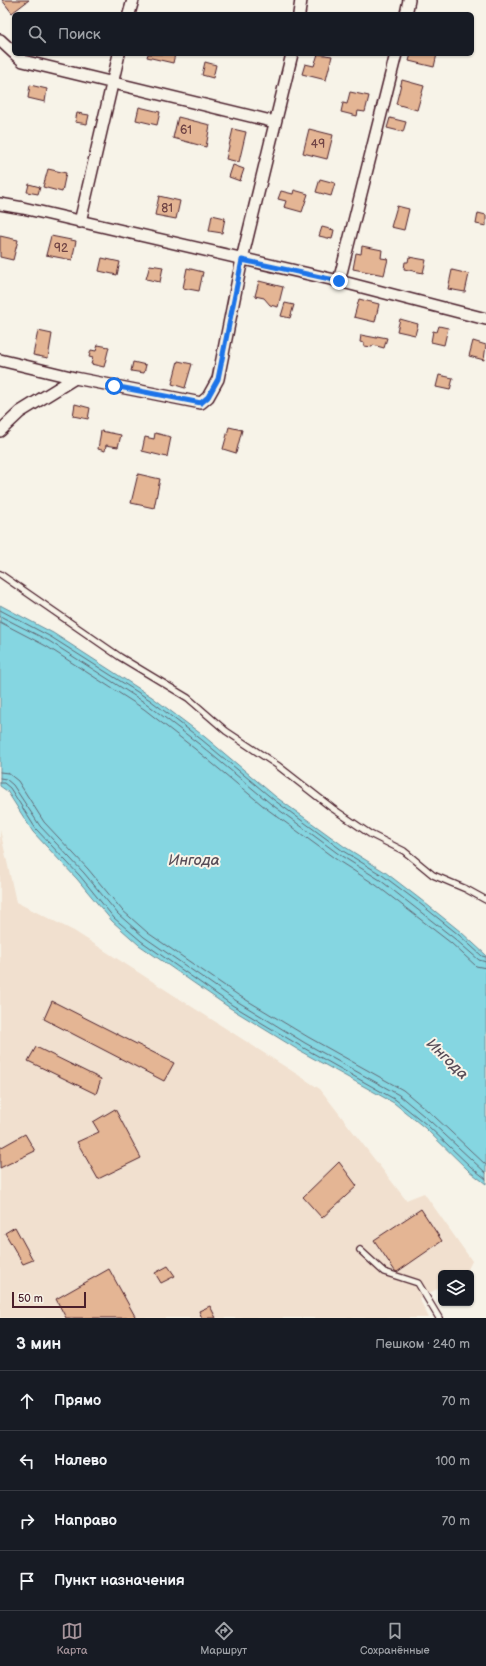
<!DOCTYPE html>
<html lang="ru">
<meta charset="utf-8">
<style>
body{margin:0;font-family:"Balsamiq Sans",sans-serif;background:#242831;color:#f1f3f6}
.controls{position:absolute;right:12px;bottom:12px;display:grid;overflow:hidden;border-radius:6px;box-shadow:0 1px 3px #0004}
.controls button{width:36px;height:36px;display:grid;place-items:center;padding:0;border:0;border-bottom:1px solid #363941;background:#171b24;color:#f1f3f6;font:20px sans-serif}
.scale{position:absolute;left:12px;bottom:10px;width:74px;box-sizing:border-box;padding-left:4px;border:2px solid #4a1f2b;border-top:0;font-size:11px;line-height:14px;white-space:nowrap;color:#4a1f2b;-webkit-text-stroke:3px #f7f3e8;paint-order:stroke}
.stop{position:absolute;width:12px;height:12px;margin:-9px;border:3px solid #1a73e8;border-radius:50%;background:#fff}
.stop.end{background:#1a73e8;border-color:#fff;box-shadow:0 1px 4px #0008}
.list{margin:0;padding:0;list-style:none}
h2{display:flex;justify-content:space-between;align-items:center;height:52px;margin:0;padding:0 16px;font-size:17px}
h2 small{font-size:13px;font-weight:400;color:#9ea1a6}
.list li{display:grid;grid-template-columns:26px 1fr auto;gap:12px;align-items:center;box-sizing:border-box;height:60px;padding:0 16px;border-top:1px solid #363941}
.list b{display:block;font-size:15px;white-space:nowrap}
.list em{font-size:13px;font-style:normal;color:#9ea1a6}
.icon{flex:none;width:22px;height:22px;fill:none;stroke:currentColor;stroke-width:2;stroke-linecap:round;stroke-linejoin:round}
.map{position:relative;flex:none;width:486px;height:1318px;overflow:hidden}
.search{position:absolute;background:#171b24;box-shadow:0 1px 3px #0004;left:12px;right:12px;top:12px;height:44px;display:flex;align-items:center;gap:10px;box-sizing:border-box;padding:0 14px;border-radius:6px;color:#9ea1a6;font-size:15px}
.sheet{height:292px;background:#171b24}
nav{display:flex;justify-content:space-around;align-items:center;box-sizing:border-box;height:56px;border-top:1px solid #363941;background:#171b24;font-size:11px;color:#9ea1a6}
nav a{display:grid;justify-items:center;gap:2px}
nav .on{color:#a6949b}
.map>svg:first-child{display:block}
.built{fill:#f1e0cf}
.water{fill:#85d6e1;stroke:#6d8d98}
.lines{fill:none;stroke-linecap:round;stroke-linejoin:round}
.shore{stroke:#626874;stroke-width:1}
.building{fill:#e4b594;stroke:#4a1f2b}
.service-casing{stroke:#4a1f2b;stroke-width:8}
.minor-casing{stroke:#4a1f2b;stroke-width:14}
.service{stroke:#f7f3e8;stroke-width:5.5}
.minor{stroke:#f7f3e8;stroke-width:11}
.route{stroke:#1a73e8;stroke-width:5}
.labels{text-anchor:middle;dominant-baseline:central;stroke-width:4;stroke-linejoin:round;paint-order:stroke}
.number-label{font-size:12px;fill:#704445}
.water-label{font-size:15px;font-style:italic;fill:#594d58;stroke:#f7f3e8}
</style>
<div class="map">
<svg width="486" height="1318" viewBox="0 0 486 1318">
<rect width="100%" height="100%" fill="#f7f3e8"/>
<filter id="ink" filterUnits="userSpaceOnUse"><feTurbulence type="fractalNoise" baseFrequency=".025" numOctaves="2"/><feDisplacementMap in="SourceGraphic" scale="8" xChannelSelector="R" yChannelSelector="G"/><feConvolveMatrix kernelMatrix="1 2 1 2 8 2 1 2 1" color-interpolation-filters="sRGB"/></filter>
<g filter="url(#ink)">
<path class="built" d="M 0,830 L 16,902 L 74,931 L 320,1089 L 406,1200 L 424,1193 L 472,1261 L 466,1273 L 441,1273 L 441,1287 L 419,1298 L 429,1318 L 0,1318 Z"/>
<path class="water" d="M 0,605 L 53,633 L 152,697 L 205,737 L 276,797 L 345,847 L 385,872 L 420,899 L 461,932 L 486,955 L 486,1184 L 469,1171 L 425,1128 L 394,1103 L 300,1051 L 230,1008 L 139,945 L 112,921 L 77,879 L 33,832 L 7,791 L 0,786 Z"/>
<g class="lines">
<path class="shore" d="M 0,610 L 51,637 L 150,700 L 202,740 L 274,800 L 343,851 L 382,875 L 418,902 L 459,935 L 482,956 L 486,957
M 0,616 L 49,641 L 147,704 L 199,744 L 271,804 L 340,855 L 380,880 L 455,939 L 479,960 L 486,962
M 0,622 L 46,646 L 144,709 L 195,749 L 267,809 L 337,860 L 376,885 L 451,943 L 476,966 L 486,968
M 0,772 L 8,773 L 18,781 L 44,822 L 88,869 L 122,910 L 148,933 L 238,995 L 308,1037 L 403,1090 L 434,1116 L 486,1165
M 0,778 L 6,779 L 13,785 L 40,826 L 84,873 L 118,914 L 144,937 L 235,1000 L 305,1043 L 399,1095 L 430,1121 L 486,1173
M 0,783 L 4,783 L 10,788 L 36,829 L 80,876 L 114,918 L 141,941 L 232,1005 L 302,1047 L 396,1100 L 427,1125 L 471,1167 L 486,1179"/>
</g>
<path class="building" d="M 2,0 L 29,0 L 12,13 Z
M 148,54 L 175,54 L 173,63 L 147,57 Z
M 318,54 L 332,56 L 326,80 L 302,74 L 305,64 L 314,66 Z
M 411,54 L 437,54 L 434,67 L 409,61 Z
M 205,62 L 216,65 L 213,78 L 202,75 Z
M 402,80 L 424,86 L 417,110 L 396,104 Z
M 30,85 L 47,89 L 45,102 L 28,98 Z
M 350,92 L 369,96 L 365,112 L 358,111 L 357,116 L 341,112 L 343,103 L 347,104 Z
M 139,107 L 160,112 L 157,125 L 136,120 Z
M 77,113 L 89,115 L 87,124 L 75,122 Z
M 178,117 L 210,125 L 206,147 L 173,138 Z
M 390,118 L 406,122 L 403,132 L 387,128 Z
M 233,129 L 246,132 L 239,162 L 226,159 Z
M 309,129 L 333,135 L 327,159 L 303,153 Z
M 233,165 L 244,169 L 240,181 L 229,177 Z
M 48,169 L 66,173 L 62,192 L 43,187 Z
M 320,179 L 335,183 L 331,196 L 316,192 Z
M 29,184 L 40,187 L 38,194 L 27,192 Z
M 294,190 L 308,194 L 302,212 L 284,207 L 286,201 L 278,199 L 281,191 L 293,194 Z
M 159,196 L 180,201 L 176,219 L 155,215 Z
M 397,206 L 409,209 L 404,230 L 391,227 Z
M 478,213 L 486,215 L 486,226 L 476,224 Z
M 212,215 L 225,218 L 222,233 L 209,231 Z
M 322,227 L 334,230 L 332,239 L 319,236 Z
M 0,236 L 18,240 L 13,260 L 0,257 Z
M 51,236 L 76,241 L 72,260 L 46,255 Z
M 362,246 L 382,250 L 381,258 L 388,259 L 384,275 L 353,269 L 356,253 L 361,254 Z
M 409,257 L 426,260 L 423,273 L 404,269 L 405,262 L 408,262 Z
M 102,258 L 120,262 L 117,275 L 99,271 Z
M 150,265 L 163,267 L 160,282 L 146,279 Z
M 187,268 L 203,272 L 199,291 L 183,288 Z
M 452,270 L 469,274 L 465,292 L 448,289 Z
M 259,281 L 283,287 L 278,307 L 270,305 L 264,298 L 255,296 Z
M 359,299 L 379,304 L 375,322 L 354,317 Z
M 285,303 L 294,305 L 290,318 L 281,316 Z
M 400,319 L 418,324 L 415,335 L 397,331 Z
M 439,326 L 448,328 L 444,345 L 431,342 L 433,331 L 437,332 Z
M 38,331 L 52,334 L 48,358 L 33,355 Z
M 361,335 L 377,338 L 377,336 L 387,338 L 384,348 L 373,345 L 372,347 L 364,346 L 364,343 L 360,342 Z
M 473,341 L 486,345 L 484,360 L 469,356 Z
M 98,345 L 109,347 L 104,367 L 91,364 L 93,358 L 89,357 L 91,350 L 96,351 Z
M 178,361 L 192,364 L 185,388 L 172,384 Z
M 133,362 L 146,365 L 144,373 L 131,371 Z
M 439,375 L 453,378 L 450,390 L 436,387 Z
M 75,404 L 90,408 L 88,419 L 73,416 Z
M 229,427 L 242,430 L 236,453 L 223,449 Z
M 101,431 L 121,435 L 118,447 L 106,445 L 105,451 L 98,449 Z
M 155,433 L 171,437 L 167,457 L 142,451 L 145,437 L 154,439 Z
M 138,474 L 160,479 L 154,508 L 131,503 Z
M 52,1001 L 174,1063 L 164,1081 L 44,1019 Z
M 36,1047 L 101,1079 L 96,1094 L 28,1061 Z
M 115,1109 L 141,1158 L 98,1179 L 77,1142 L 99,1132 L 93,1122 Z
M 25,1134 L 35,1151 L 0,1168 L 0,1148 Z
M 339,1162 L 357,1186 L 322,1218 L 303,1197 Z
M 421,1209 L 442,1241 L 397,1272 L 395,1271 L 374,1240 Z
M 15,1227 L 33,1260 L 23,1264 L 5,1233 Z
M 168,1266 L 175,1276 L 161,1283 L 155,1273 Z
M 109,1269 L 136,1318 L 66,1318 L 56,1299 Z
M 210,1306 L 216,1318 L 202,1318 L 199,1311 Z"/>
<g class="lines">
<g class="service-casing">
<path id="service" d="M 0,574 L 120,657 L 188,698 L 226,731 L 277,765 L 332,808 L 370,834 L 404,851 L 433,875 L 466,889 L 486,900
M 360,1250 L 384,1272 L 418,1283 L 439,1318"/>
</g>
<g class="minor-casing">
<path id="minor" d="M 129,14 L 133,0
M 299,14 L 301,0
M 406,14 L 409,0
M 0,40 L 14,53
M 15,54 L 23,61 L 275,122
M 0,204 L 23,208 L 339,281 L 486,319
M 80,222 L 119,54
M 339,281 L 396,54
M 0,360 L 75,378 L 201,403 L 208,397 L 218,379 L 242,259 L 292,54
M 0,431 L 20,412 L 75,378"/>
</g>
<use href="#service" class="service"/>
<use href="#minor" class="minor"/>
</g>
</g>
<g class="lines" filter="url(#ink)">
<path class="route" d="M 114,386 L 201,403 L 208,397 L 218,379 L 242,260 L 339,281"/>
</g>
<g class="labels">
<g class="number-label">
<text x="186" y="130">61</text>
<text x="318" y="144">49</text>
<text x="167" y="208">81</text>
<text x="61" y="248">92</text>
</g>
<g class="water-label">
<text x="194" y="860">Ингода</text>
<text transform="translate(447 1059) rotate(44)">Ингода</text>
</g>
</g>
</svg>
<div class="controls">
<button><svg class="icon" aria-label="layers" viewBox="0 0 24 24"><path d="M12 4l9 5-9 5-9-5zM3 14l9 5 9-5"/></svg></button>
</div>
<div class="scale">50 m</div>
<div class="stop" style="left:114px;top:386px"></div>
<div class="stop end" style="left:339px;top:281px"></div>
<div class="search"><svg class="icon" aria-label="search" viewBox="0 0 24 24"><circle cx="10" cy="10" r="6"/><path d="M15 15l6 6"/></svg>Поиск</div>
</div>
<section class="sheet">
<h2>3 мин<small>Пешком · 240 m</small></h2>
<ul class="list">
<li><svg class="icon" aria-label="ahead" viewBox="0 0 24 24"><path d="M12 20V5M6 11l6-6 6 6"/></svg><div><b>Прямо</b></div><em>70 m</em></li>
<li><svg class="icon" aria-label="left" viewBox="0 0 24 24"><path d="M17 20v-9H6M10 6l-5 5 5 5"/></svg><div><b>Налево</b></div><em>100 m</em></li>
<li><svg class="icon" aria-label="right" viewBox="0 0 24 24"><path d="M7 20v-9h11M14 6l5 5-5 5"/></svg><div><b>Направо</b></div><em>70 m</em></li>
<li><svg class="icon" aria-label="arrive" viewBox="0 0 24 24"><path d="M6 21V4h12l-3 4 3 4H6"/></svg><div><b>Пункт назначения</b></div></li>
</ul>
</section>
<nav>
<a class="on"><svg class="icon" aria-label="map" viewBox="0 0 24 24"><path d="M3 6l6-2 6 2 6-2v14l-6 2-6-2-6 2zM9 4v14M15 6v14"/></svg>Карта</a>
<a><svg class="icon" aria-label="directions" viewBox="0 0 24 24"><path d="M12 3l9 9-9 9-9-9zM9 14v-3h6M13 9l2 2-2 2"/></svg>Маршрут</a>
<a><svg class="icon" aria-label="saved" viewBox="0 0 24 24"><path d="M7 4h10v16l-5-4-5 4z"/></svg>Сохранённые</a>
</nav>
